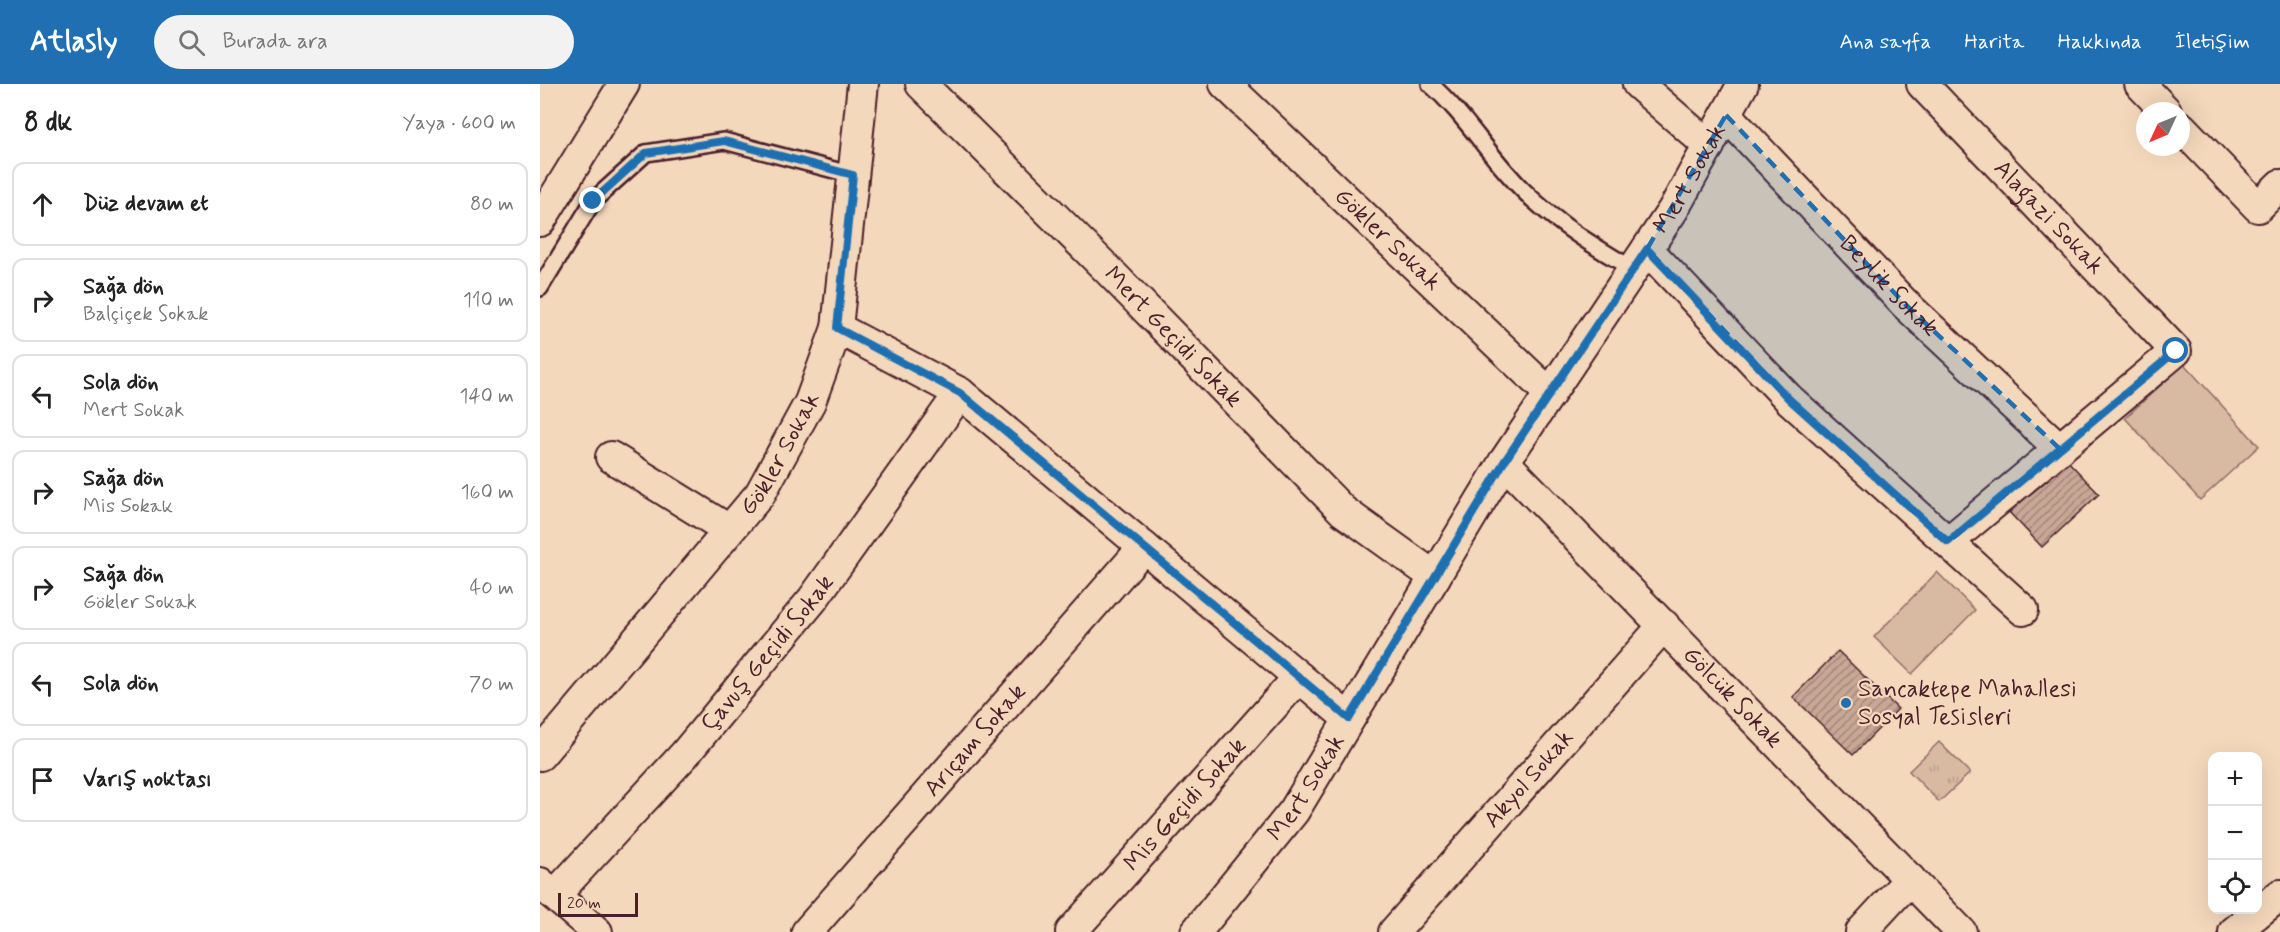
<!DOCTYPE html>
<html lang="tr">
<meta charset="utf-8">
<style>
body{margin:0;font-family:Mynerve,sans-serif;background:#f2f2f2;color:#222}
.controls{position:absolute;right:18px;bottom:18px;display:grid;overflow:hidden;border-radius:12px;box-shadow:0 6px 24px #0002}
.controls button{width:54px;height:54px;display:grid;place-items:center;padding:0;border:0;border-bottom:2px solid #e0e0e0;background:#fff;color:#222;font:30px sans-serif}
.compass{position:absolute;left:1596px;top:18px;width:54px;height:54px;border-radius:50%;background:#fff;box-shadow:0 6px 24px #0002;rotate:226deg}
.scale{position:absolute;left:18px;bottom:15px;width:80px;box-sizing:border-box;padding-left:6px;border:3px solid #4a1f2b;border-top:0;font-size:16px;line-height:21px;white-space:nowrap;color:#4a1f2b;-webkit-text-stroke:4px #f4d8bb;paint-order:stroke}
.stop{position:absolute;width:18px;height:18px;margin:-14px;border:4px solid #1f6fb2;border-radius:50%;background:#fff}
.stop.end{background:#1f6fb2;border-color:#fff;box-shadow:0 2px 6px #0008}
.list{margin:0;padding:0;list-style:none}
h2{display:flex;justify-content:space-between;align-items:center;height:78px;margin:0;padding:0 24px;font-size:26px}
h2 small{font-size:20px;font-weight:400;color:#767676}
.list li{display:grid;grid-template-columns:39px 1fr auto;gap:18px;align-items:center;box-sizing:border-box;height:84px;margin:0 12px 12px;padding:0 12px;border:2px solid #e0e0e0;border-radius:12px}
.list b{display:block;font-size:22px;white-space:nowrap}
.list p{margin:0;font-size:20px;white-space:nowrap;color:#767676}
.list em{font-size:20px;font-style:normal;color:#767676}
.icon{flex:none;width:33px;height:33px;fill:none;stroke:currentColor;stroke-width:2;stroke-linecap:round;stroke-linejoin:round}
.map{position:relative;flex:none;width:1740px;height:848px;overflow:hidden}
header{display:flex;align-items:center;gap:36px;box-sizing:border-box;height:84px;padding:0 30px;background:#1f6fb2;color:#fff}
header strong{font-size:28px}
nav{display:flex;gap:33px;margin-inline-start:auto;font-size:21px}
.search{width:420px;height:54px;background:#f2f2f2;display:flex;align-items:center;gap:15px;box-sizing:border-box;padding:0 21px;border-radius:33px;color:#767676;font-size:22px}
main{display:flex}
aside{flex:1;background:#fff}
.map>svg:first-child{display:block}
.grass{fill:url(#grass-tufts);stroke:#916c67;stroke-width:1.5}
.pitch{fill:#d8baa3;stroke:#916c67;stroke-width:1.5}
.building{fill:url(#building-hatch);stroke:#4a1f2b;stroke-width:1.5}
.lines{fill:none;stroke-linecap:round;stroke-linejoin:round}
.service-casing{stroke:#4a1f2b;stroke-width:20}
.minor-casing{stroke:#4a1f2b;stroke-width:34}
.service{stroke:#f4d8bb;stroke-width:15}
.minor{stroke:#f4d8bb;stroke-width:30}
.route{stroke:#1f6fb2;stroke-width:8}
.marked{fill:#1f6fb2;fill-opacity:0.2;stroke:#1f6fb2;stroke-width:4.5;stroke-dasharray:12 8;stroke-linejoin:round}
.poi-dot{fill:#1f6fb2;stroke:#f4d8bb;stroke-width:2}
.labels{text-anchor:middle;dominant-baseline:central;stroke-width:4.5;stroke-linejoin:round;paint-order:stroke}
.street-label{font-size:24px;fill:#4a1f2b;stroke:#f4d8bb}
.poi-label{font-size:24px;fill:#4a1f2b;stroke:#f4d8bb;text-anchor:start}
</style>
<header>
<strong>Atlasly</strong>
<div class="search"><svg class="icon" aria-label="search" viewBox="0 0 24 24"><circle cx="10" cy="10" r="6"/><path d="M15 15l6 6"/></svg>Burada ara</div>
<nav><a>Ana sayfa</a><a>Harita</a><a>Hakkında</a><a>İletişim</a></nav>
</header>
<main>
<aside>
<h2>8 dk<small>Yaya · 600 m</small></h2>
<ul class="list">
<li><svg class="icon" aria-label="ahead" viewBox="0 0 24 24"><path d="M12 20V5M6 11l6-6 6 6"/></svg><div><b>Düz devam et</b></div><em>80 m</em></li>
<li><svg class="icon" aria-label="right" viewBox="0 0 24 24"><path d="M7 20v-9h11M14 6l5 5-5 5"/></svg><div><b>Sağa dön</b><p>Balçiçek Sokak</p></div><em>110 m</em></li>
<li><svg class="icon" aria-label="left" viewBox="0 0 24 24"><path d="M17 20v-9H6M10 6l-5 5 5 5"/></svg><div><b>Sola dön</b><p>Mert Sokak</p></div><em>140 m</em></li>
<li><svg class="icon" aria-label="right" viewBox="0 0 24 24"><path d="M7 20v-9h11M14 6l5 5-5 5"/></svg><div><b>Sağa dön</b><p>Mis Sokak</p></div><em>160 m</em></li>
<li><svg class="icon" aria-label="right" viewBox="0 0 24 24"><path d="M7 20v-9h11M14 6l5 5-5 5"/></svg><div><b>Sağa dön</b><p>Gökler Sokak</p></div><em>40 m</em></li>
<li><svg class="icon" aria-label="left" viewBox="0 0 24 24"><path d="M17 20v-9H6M10 6l-5 5 5 5"/></svg><div><b>Sola dön</b></div><em>70 m</em></li>
<li><svg class="icon" aria-label="arrive" viewBox="0 0 24 24"><path d="M6 21V4h12l-3 4 3 4H6"/></svg><div><b>Varış noktası</b></div></li>
</ul>
</aside>
<div class="map">
<svg width="1740" height="848" viewBox="0 0 1740 848">
<defs>
<pattern id="grass-tufts" width="24" height="20" patternUnits="userSpaceOnUse" patternTransform="scale(1.5)"><rect width="24" height="20" fill="#d8baa3"/><path d="M3 7l-1-3M5 7V3M7 7l1-3M15 17l-1-3M17 17v-4M19 17l1-3" fill="none" stroke="#bb9f8c"/></pattern>
<pattern id="building-hatch" width="6" height="6" patternUnits="userSpaceOnUse" patternTransform="scale(1.5)"><rect width="6" height="6" fill="#c7a795"/><path d="M-1 1l2-2M0 6l6-6M5 7l2-2" fill="none" stroke="#a4877a"/></pattern>
</defs>
<rect width="100%" height="100%" fill="#f4d8bb"/>
<filter id="ink" filterUnits="userSpaceOnUse"><feTurbulence type="fractalNoise" baseFrequency=".0167" numOctaves="2"/><feDisplacementMap in="SourceGraphic" scale="12" xChannelSelector="R" yChannelSelector="G"/><feConvolveMatrix kernelMatrix="1 2 1 2 8 2 1 2 1" color-interpolation-filters="sRGB"/></filter>
<g filter="url(#ink)">
<path class="grass" d="M 1399,658 L 1430,689 L 1399,718 L 1369,687 Z"/>
<path class="pitch" d="M 1644,280 L 1719,362 L 1660,416 L 1585,334 Z
M 1397,488 L 1435,526 L 1372,590 L 1334,553 Z"/>
<path class="building" d="M 1526,375 L 1559,410 L 1502,463 L 1469,428 Z
M 1298,567 L 1358,625 L 1313,671 L 1253,613 Z"/>
<g class="lines">
<g class="service-casing">
<path id="service" d="M 890,0 C 921,27 942,61 969,91 C 1002,130 1049,160 1093,185
M 0,204 L 53,117 L 106,69 L 184,57 L 313,91"/>
</g>
<g class="minor-casing">
<g id="minor">
<path id="s1" d="M 381,0 L 568,186 L 803,427 L 895,493"/>
<path id="s2" d="M 685,0 L 1010,310"/>
<path d="M 1098,0 L 1169,62"/>
<path id="s3" d="M 1382,0 L 1636,267 L 1408,458"/>
<path d="M 1600,0 L 1626,27"/>
<path id="s4" d="M 1186,31 L 1365,220 L 1520,365"/>
<path d="M 1641,43 L 1718,123 L 1740,101"/>
<path d="M 0,137 L 84,0"/>
<path d="M 1107,165 L 1249,315 L 1483,526"/>
<path d="M 297,244 L 420,309 L 809,635"/>
<path d="M 71,373 L 189,446"/>
<path id="s5" d="M 964,378 L 1421,848"/>
<path id="s6" d="M 0,671 L 220,410 L 270,318 L 297,244 L 323,0"/>
<path d="M 0,799 L 57,848"/>
<path id="s7" d="M 15,811 L 144,671 L 273,515 L 420,309"/>
<path id="s8" d="M 267,848 L 604,463"/>
<path id="s9" d="M 531,848 L 759,593"/>
<path id="s10" d="M 656,848 L 754,727 L 964,378 L 1133,126 L 1203,0"/>
<path id="s11" d="M 854,848 L 1124,541"/>
<path d="M 1321,848 L 1370,795"/>
<path d="M 1694,848 L 1740,811"/>
</g>
</g>
<use href="#service" class="service"/>
<use href="#minor" class="minor"/>
</g>
</g>
<g class="lines" filter="url(#ink)">
<path class="route" d="M 53,117 L 106,69 L 184,57 L 313,91 L 297,244 L 420,309 L 809,635 L 964,378 L 1107,165 L 1249,315 L 1408,458 L 1636,267"/>
</g>
<path class="marked" d="M 1186,31 L 1365,220 L 1520,365 L 1408,458 L 1249,315 L 1107,165 Z"/>
<circle class="poi-dot" cx="1306" cy="619" r="6"/>
<g class="labels">
<g class="street-label">
<text stroke="none"><textPath href="#s10" startOffset="902">Mert Sokak</textPath></text>
<text stroke="none"><textPath href="#s3" startOffset="184">Alagazi Sokak</textPath></text>
<text stroke="none"><textPath href="#s2" startOffset="225">Gökler Sokak</textPath></text>
<text stroke="none"><textPath href="#s4" startOffset="236">Beylik Sokak</textPath></text>
<text stroke="none"><textPath href="#s1" startOffset="357">Mert Geçidi Sokak</textPath></text>
<text stroke="none"><textPath href="#s6" startOffset="386">Gökler Sokak</textPath></text>
<text stroke="none"><textPath href="#s7" startOffset="322">Çavuş Geçidi Sokak</textPath></text>
<text stroke="none"><textPath href="#s5" startOffset="328">Gölcük Sokak</textPath></text>
<text stroke="none"><textPath href="#s8" startOffset="255">Arıçam Sokak</textPath></text>
<text stroke="none"><textPath href="#s11" startOffset="204">Akyol Sokak</textPath></text>
<text stroke="none"><textPath href="#s10" startOffset="182">Mert Sokak</textPath></text>
<text stroke="none"><textPath href="#s9" startOffset="171">Mis Geçidi Sokak</textPath></text>
</g>
<g class="poi-label">
<text x="1318" y="605">Sancaktepe Mahallesi<tspan x="1318" dy="28">Sosyal Tesisleri</tspan></text>
</g>
</g>
</svg>
<div class="controls">
<button>+</button>
<button>−</button>
<button><svg class="icon" aria-label="locate" viewBox="0 0 24 24"><circle cx="12" cy="12" r="6"/><path d="M12 2v4M12 18v4M2 12h4M18 12h4"/></svg></button>
</div>
<svg class="compass" viewBox="-18 -18 36 36"><path d="M0-13l5 13h-10z" fill="#e53935"/><path d="M0 13l5-13h-10z" fill="#767676"/></svg>
<div class="scale">20 m</div>
<div class="stop" style="left:1636px;top:267px"></div>
<div class="stop end" style="left:53px;top:117px"></div>
</div>
</main>
